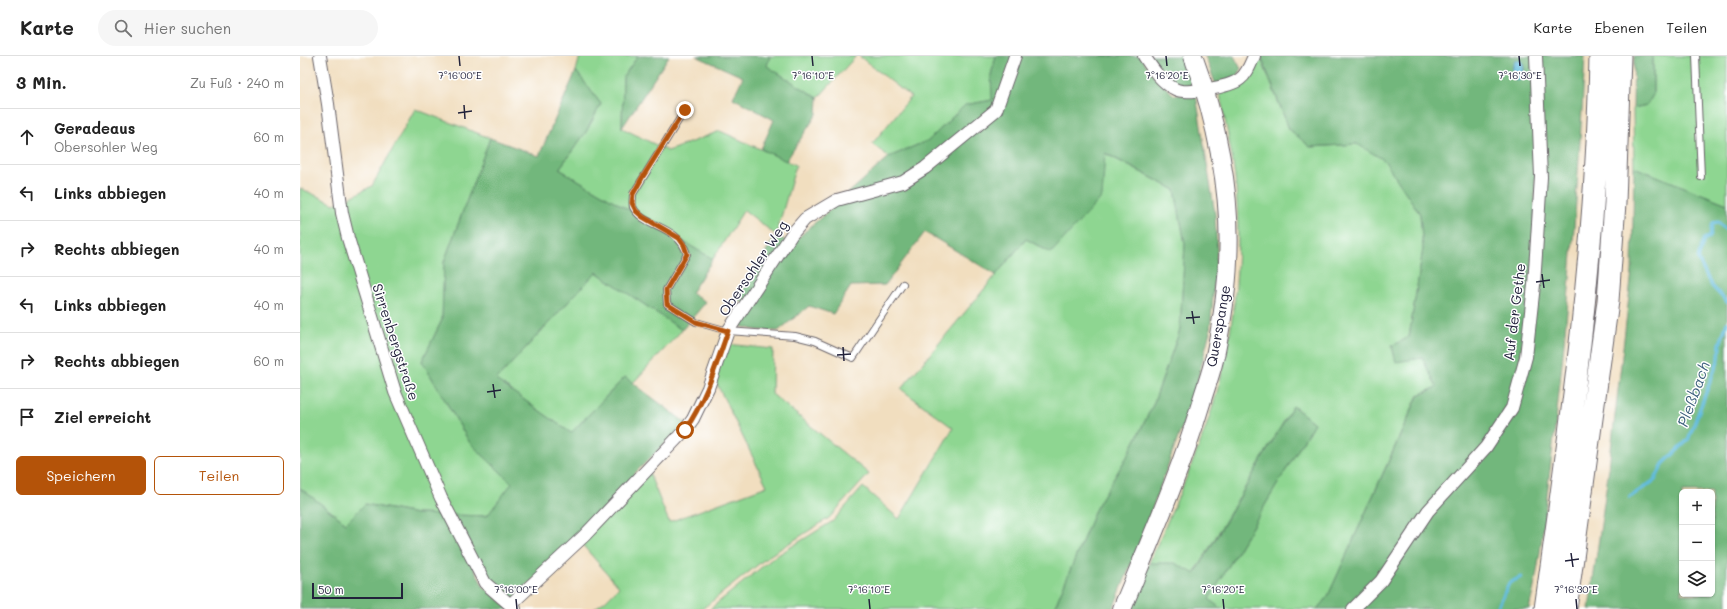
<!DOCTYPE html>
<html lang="de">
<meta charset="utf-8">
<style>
body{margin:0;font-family:Mali,sans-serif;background:#f6f6f6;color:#222}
.controls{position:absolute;right:12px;bottom:12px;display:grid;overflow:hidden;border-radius:6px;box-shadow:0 1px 3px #0004}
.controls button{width:36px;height:36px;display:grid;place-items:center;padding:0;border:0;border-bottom:1px solid #e0e0e0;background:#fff;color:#222;font:20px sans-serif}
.scale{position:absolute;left:12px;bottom:10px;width:91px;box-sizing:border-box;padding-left:4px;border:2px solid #22223b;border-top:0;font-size:11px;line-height:14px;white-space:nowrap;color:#22223b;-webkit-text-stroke:3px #fff;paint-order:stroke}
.stop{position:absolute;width:12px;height:12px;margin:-9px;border:3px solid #b45309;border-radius:50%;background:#fff}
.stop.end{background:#b45309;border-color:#fff;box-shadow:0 1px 4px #0008}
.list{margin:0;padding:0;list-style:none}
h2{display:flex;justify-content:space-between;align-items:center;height:52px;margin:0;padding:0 16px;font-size:17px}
h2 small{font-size:13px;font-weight:400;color:#767676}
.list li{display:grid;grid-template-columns:26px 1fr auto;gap:12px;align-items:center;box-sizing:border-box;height:56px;padding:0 16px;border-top:1px solid #e0e0e0}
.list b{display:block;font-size:15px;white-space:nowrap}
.list p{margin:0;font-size:13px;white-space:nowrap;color:#767676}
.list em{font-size:13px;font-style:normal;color:#767676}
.actions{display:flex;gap:8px;padding:12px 16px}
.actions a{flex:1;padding:9px 0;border:1px solid #b45309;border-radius:6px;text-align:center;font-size:14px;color:#b45309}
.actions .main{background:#b45309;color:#fff}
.icon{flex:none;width:22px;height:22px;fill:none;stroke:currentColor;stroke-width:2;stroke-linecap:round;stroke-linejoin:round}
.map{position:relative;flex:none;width:1427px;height:553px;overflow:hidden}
header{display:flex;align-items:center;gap:24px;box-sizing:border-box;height:56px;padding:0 20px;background:#fff;border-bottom:1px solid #e0e0e0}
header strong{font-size:19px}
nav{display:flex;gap:22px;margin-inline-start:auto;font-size:14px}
.search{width:280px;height:36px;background:#f6f6f6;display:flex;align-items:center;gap:10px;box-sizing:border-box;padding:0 14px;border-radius:22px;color:#767676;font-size:15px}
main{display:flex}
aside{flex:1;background:#fff}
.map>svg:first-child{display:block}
.green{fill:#8ed691;stroke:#587c66}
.forest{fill:#72b77b;stroke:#4a6c5b;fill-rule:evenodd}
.water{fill:#60bbde;stroke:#416e8c}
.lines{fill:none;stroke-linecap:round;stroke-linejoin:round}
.stream{stroke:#60bbde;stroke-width:3.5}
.lane-casing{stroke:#6a6469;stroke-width:8}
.street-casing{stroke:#6a6469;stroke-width:14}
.primary-casing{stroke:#6a6469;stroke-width:20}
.highway-casing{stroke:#6a6469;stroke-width:23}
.lane{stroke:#fff;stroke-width:6}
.street{stroke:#fff;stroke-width:12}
.primary{stroke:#fff;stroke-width:18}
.highway{stroke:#fff;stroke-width:21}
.route{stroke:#b45309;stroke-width:5}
.ticks{fill:none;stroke:#22223b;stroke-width:1.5}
.labels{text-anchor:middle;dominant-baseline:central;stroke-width:3;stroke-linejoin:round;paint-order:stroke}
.street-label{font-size:14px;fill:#22223b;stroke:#fff}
.water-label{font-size:15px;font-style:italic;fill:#3b5f7c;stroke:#fff}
.ticks-label{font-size:10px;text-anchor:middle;fill:#22223b;stroke:#fff;stroke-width:3;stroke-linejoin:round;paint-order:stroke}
</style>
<header>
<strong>Karte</strong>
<div class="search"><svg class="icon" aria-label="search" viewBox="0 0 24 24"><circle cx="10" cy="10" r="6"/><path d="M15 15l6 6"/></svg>Hier suchen</div>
<nav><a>Karte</a><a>Ebenen</a><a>Teilen</a></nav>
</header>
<main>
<aside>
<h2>3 Min.<small>Zu Fuß · 240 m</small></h2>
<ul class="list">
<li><svg class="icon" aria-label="ahead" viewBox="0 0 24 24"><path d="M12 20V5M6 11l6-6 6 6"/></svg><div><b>Geradeaus</b><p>Obersohler Weg</p></div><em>60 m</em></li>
<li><svg class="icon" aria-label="left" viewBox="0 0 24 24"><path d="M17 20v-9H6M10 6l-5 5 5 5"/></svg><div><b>Links abbiegen</b></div><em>40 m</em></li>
<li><svg class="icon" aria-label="right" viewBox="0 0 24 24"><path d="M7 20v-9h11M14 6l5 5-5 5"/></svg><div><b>Rechts abbiegen</b></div><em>40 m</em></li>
<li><svg class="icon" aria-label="left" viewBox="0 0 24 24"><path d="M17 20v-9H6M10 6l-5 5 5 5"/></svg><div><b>Links abbiegen</b></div><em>40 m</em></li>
<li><svg class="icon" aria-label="right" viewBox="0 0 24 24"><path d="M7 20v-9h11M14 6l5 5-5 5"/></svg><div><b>Rechts abbiegen</b></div><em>60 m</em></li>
<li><svg class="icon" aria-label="arrive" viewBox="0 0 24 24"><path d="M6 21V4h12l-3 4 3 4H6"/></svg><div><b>Ziel erreicht</b></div></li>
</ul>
<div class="actions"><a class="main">Speichern</a><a>Teilen</a></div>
</aside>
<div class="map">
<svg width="1427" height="553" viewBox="0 0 1427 553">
<rect width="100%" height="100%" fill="#fff"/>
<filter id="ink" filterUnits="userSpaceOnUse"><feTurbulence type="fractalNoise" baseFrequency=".025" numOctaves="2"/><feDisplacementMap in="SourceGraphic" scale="8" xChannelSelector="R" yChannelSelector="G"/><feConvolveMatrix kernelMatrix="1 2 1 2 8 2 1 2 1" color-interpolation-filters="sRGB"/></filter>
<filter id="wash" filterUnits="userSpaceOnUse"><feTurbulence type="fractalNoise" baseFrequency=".012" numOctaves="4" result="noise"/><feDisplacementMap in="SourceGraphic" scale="16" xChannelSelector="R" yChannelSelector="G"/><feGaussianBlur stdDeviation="0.9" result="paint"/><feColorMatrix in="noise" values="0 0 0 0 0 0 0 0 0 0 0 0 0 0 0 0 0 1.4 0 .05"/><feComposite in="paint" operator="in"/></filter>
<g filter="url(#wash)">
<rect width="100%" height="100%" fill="#f1debf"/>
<path class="green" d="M 280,0 L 338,0 L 323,21 L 322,72 L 368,95 L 420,75 L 496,109 L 476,179 L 444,154 L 413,203 L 259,113 L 286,76 L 301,48 L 276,15 Z
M 470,0 L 556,0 L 518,42 L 466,10 Z
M 559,0 L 696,0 L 691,19 L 693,44 L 665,49 L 629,84 L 589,101 L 572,88 L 611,41 Z
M 956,0 L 960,0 L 989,73 L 1011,91 L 1058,88 L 1084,103 L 1120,158 L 1123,193 L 1109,281 L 1092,291 L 1096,305 L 1122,302 L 1137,331 L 1118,339 L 1028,540 L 1017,553 L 921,553 L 909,543 L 1014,367 L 993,350 L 894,518 L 849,507 C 871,457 895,406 912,353 C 934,282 942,206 936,132 C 933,99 925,66 919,33 L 937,31 Z
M 1353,0 L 1427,0 L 1427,148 L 1334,111 L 1333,52 L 1347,49 L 1353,39 Z
M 115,53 L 190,82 L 144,206 L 142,264 L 122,305 L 170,387 L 213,427 L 187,460 L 116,458 L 65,448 L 46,467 L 0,432 L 0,132 L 34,148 L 51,141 L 72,130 Z
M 804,97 L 875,134 L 885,188 L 880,274 L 853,349 L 828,399 L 796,452 L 754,553 L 410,553 L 473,502 L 533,465 L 563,431 L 599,463 L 653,372 L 601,333 L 726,183 L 751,197 Z
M 296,216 L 382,274 L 333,327 L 325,321 L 271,377 L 196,324 Z
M 427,288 L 473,293 L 472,338 L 569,418 L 529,462 L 469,500 L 402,553 L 294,553 L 305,545 L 319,531 L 280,486 L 349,417 L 369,466 L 467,430 L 414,322 Z"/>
<path class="forest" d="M 338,0 L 369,0 L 322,72 L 323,21 Z
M 396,0 L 470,0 L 467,10 L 518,42 L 517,58 L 486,105 L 461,93 L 474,64 L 433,42 L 443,21 Z
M 696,0 L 840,0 L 855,21 L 874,39 L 896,39 L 915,158 L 917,194 L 910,275 L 894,338 L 841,483 L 813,553 L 754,553 L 796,452 L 828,399 L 853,349 L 880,274 L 885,188 L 875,134 L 805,97 L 802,141 L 751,197 L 726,183 L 696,219 L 625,176 L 585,229 L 551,230 L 533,258 L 509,250 L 478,275 L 456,274 L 440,270 L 448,249 L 437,244 L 476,179 L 491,188 L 589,101 L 629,84 L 665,49 L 692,44 L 691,19 Z
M 847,0 L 883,0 L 894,30 L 876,30 Z
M 905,0 L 934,0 L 941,13 L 935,25 L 916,29 Z
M 961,0 L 1233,0 L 1238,121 L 1230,229 L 1221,301 L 1209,350 L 1184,389 L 1078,524 L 1048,553 L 1017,553 L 1028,540 L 1118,340 L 1137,331 L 1122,302 L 1096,306 L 1092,290 L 1109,281 L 1123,193 L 1120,158 L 1084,104 L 1057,88 L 1010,91 L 989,73 Z
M 1239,0 L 1285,0 C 1278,133 1268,265 1252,398 C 1245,449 1242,503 1229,553 L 1057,553 L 1132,456 L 1191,392 L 1230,300 Z
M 1334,0 L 1353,0 L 1353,39 L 1347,49 L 1333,52 Z
M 276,15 L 301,48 L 286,76 L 259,113 L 413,203 L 391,237 L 406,246 L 382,274 L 296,216 L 196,324 L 271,377 L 325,321 L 386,367 L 334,418 L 333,427 L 210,547 L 189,528 L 152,459 L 187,460 L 212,427 L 170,387 L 122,305 L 142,264 L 144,206 L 190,82 L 239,100 Z
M 1334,111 L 1427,148 L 1427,553 L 1289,553 L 1308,419 L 1332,215 ZM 1382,436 L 1412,436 L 1412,538 L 1382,538 Z
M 993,350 L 1014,367 L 909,543 L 921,553 L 832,553 L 849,507 L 875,507 L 895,518 Z
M 0,432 L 46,467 L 65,448 L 116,458 L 148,459 L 183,530 L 210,553 L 0,553 Z"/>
<path class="water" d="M 1215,4 L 1221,4 C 1226,12 1224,17 1220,24 L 1216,24 L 1212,20 L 1213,8 Z"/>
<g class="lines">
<path class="stream" d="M 1427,175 L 1418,166 L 1413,167 L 1410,181 L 1404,183 L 1398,203 L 1411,229 L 1427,246
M 1330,441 L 1355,424 L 1363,408 L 1388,384 L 1419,302 L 1420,288 L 1427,267
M 1197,553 L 1209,527 L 1221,521"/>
</g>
</g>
<g filter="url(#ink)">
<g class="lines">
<g class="lane-casing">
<path id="lane" d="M 1396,0 L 1401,121
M 385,54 L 333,138 C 333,142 332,147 333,151 C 343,172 378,168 387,198 L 366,234 L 367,248 L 396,266 L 428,275 L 495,280 L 515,285 L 553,302 L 603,228"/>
</g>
<g class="street-casing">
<path id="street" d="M 20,0 L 28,48 L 42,157 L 48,182 L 95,336 L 141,442 L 185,527 L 215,553
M 844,0 C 852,12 861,26 875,33 C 886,39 930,31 940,23 C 947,18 950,9 954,0
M 210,549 L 284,480 L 385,374 L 393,363 L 408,332 L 428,275 L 492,178 L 505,163 L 537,144 L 603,126 L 625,112 L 696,54 L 715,0
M 1053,553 L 1081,525 L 1128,455 L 1186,391 L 1212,352 L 1226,301 L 1234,229 L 1241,121 L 1236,0"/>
</g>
<g class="primary-casing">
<path id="primary" d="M 822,553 C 850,485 880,417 901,347 C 906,330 913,312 916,295 C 922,265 927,234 928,205 C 932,138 916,62 893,0"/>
</g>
<g class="highway-casing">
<path id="highway" d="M 1245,553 C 1271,370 1297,185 1300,0
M 1266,553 L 1308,245 L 1315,147 L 1320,0"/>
</g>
<use href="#lane" class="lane"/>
<use href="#street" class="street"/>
<use href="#primary" class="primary"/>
<use href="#highway" class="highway"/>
</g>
</g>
<g class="lines" filter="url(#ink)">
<path class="route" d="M 385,374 C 406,344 416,309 428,275 L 396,266 L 367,248 L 366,234 L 387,198 L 384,189 L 379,182 L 343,161 L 336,155 L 332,147 L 333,138 L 342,122 L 385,54"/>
</g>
<path class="ticks" d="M 159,0 L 160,10M 512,0 L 513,10M 866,0 L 867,10M 1219,0 L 1220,10M 164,49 L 165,63M 158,57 L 172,55M 1242,218 L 1244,232M 1236,226 L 1250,224M 892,255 L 894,268M 886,262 L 900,261M 543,291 L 544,305M 537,299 L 551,298M 193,328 L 195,342M 187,336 L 201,334M 1271,497 L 1273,511M 1265,505 L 1279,503M 216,543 L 217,553M 569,543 L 570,553M 923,543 L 924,553M 1276,543 L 1277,553"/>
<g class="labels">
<g class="street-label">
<text transform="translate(453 212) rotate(-56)">Obersohler Weg</text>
<text transform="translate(1214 256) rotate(-83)">Auf der Gethe</text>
<text transform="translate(918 270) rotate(-80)">Querspange</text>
<text transform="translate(96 286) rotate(72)">Sirrenbergstraße</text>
</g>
<g class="water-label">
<text transform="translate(1393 338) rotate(-70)">Pleßbach</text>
</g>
</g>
<g class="ticks-label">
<text x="160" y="23">7°16'00"E</text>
<text x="513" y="23">7°16'10"E</text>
<text x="867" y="23">7°16'20"E</text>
<text x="1220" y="23">7°16'30"E</text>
<text x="216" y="537">7°16'00"E</text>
<text x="569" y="537">7°16'10"E</text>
<text x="923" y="537">7°16'20"E</text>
<text x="1276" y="537">7°16'30"E</text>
</g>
</svg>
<div class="controls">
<button>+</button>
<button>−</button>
<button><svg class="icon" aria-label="layers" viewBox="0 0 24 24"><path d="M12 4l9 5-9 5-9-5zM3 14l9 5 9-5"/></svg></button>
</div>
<div class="scale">50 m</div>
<div class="stop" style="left:385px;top:374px"></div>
<div class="stop end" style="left:385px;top:54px"></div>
</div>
</main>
